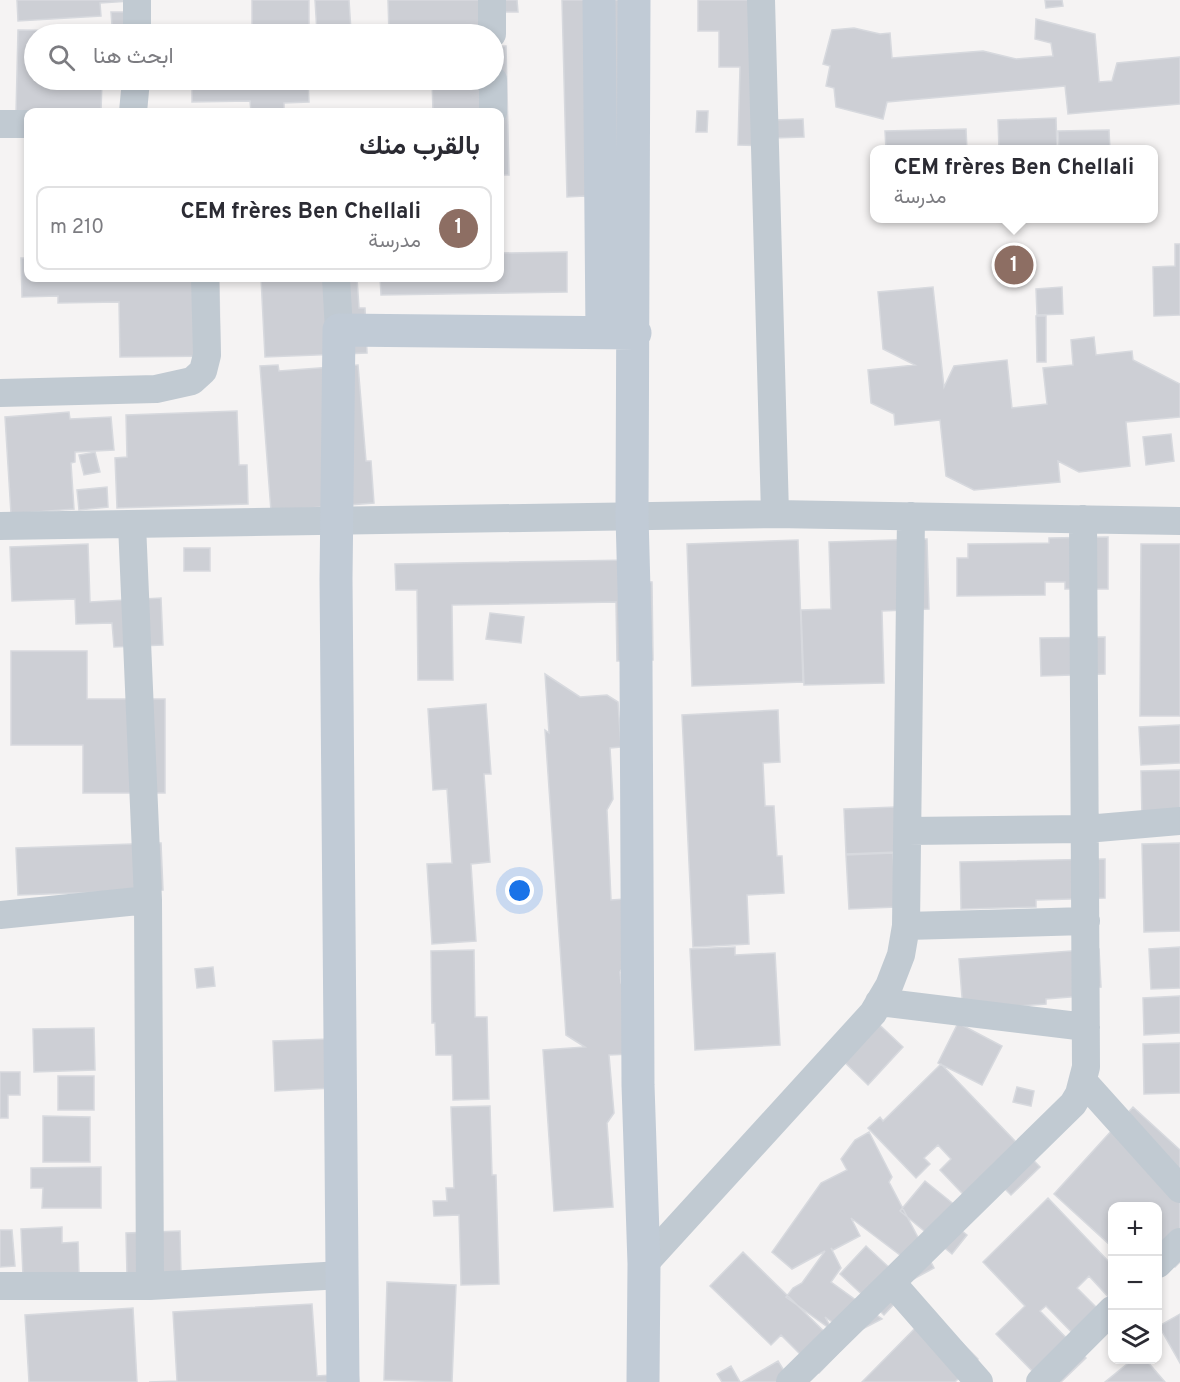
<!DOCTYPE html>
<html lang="ar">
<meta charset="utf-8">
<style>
body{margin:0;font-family:Overpass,Vazirmatn,sans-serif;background:#f7f7f7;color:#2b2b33;direction:rtl}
.controls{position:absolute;right:18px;bottom:18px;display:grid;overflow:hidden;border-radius:12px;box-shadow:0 3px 9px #0003}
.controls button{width:54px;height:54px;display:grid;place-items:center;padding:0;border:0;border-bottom:2px solid #e1e1e2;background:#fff;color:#2b2b33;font:30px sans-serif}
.you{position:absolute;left:520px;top:891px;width:21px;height:21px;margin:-15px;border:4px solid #fff;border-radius:50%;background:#1a73e8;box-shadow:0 0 0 9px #1a73e833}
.badge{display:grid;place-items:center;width:39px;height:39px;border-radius:50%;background:#2563eb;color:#fff;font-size:20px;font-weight:700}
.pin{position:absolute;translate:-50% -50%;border:3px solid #fff;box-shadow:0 2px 6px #0006}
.popup{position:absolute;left:870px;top:145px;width:288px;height:78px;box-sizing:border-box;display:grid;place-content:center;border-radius:12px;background:#fff;filter:drop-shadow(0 2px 4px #0005);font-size:20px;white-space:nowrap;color:#7c7c81}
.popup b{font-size:22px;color:#2b2b33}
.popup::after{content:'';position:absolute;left:50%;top:100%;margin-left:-12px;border:12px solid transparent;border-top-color:#fff}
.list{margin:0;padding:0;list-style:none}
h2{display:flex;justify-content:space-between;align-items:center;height:78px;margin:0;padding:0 24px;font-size:26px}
h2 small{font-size:20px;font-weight:400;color:#7c7c81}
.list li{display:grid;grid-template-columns:39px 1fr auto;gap:18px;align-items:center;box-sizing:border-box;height:84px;margin:0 12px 12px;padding:0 12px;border:2px solid #e1e1e2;border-radius:12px}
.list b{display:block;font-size:22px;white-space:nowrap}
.list p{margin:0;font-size:20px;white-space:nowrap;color:#7c7c81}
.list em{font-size:20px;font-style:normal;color:#7c7c81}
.icon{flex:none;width:33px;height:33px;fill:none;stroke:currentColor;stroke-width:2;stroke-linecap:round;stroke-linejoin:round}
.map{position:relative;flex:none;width:1180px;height:1382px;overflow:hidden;direction:ltr}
.search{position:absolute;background:#fff;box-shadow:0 3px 9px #0003;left:24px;top:24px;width:480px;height:66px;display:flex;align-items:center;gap:15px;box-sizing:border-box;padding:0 21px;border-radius:33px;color:#7c7c81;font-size:22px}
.panel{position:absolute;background:#fff;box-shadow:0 3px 9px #0003;left:24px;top:108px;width:480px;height:174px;border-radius:12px;direction:rtl}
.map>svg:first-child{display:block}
.building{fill:#cdcfd5;stroke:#d7d9de;stroke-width:1.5}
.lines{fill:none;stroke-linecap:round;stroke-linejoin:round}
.street{stroke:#c1cad2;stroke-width:28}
.secondary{stroke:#c1cbd6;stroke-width:33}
</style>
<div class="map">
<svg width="1180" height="1382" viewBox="0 0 1180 1382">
<rect width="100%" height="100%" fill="#f5f3f3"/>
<path class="building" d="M 17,0 L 146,0 L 100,3 L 101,16 L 18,21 Z
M 252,0 L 309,0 L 309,29 L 252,28 Z
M 315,0 L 349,0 L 351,31 L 317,33 Z
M 388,0 L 517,0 L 518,12 L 495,12 L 496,34 L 389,34 Z
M 562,0 L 621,0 L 625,255 L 585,196 L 567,197 Z
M 698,0 L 770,0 L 768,146 L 738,145 L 740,67 L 719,67 L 719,31 L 698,31 Z
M 1045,0 L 1062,0 L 1063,6 L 1046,8 Z
M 111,12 L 125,12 L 125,25 L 112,26 Z
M 1036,19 L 1095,34 L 1099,82 L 1112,81 L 1117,63 L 1180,57 L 1180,104 L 1068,114 L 1065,86 L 887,102 L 883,119 L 836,107 L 834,88 L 826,86 L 830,66 L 823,64 L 832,30 L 854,28 L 880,34 L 890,33 L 892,58 L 983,51 L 1016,59 L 1053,56 L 1051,43 L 1035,39 Z
M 18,30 L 93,31 L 93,34 L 34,34 L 34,80 L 102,80 L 101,112 L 16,114 Z
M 494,46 L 506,46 L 509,175 L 500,175 L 500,112 L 433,112 L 432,80 L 494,80 Z
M 192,80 L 308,80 L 309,102 L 284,103 L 284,112 L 251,112 L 250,101 L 192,102 Z
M 697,111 L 708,111 L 707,132 L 696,132 Z
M 1056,118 L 1057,150 L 999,150 L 998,120 Z
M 803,119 L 804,137 L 774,138 L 774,120 Z
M 966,129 L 967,150 L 886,150 L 885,131 Z
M 1109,130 L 1110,150 L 1059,150 L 1058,131 Z
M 1175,244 L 1180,244 L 1180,315 L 1154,316 L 1153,267 L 1175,266 Z
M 567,252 L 567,292 L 381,295 L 380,278 L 500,278 L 500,253 Z
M 21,258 L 28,258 L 28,278 L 219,278 L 220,356 L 120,357 L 119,302 L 58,303 L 58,296 L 22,297 Z
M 261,278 L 357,278 L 359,308 L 365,308 L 367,353 L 265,357 Z
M 933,287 L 944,387 L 954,366 L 1007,360 L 1012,408 L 1047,404 L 1043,368 L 1073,365 L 1071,340 L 1094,337 L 1096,355 L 1132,351 L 1133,360 L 1180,384 L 1180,417 L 1126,422 L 1130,466 L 1079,472 L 1058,461 L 1060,482 L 974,490 L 946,476 L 940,420 L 895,425 L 894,414 L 871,403 L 868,370 L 915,365 L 883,349 L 878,292 Z
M 1062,287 L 1063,314 L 1037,315 L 1036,289 Z
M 1036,316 L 1046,316 L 1046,362 L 1037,362 Z
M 278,365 L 279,371 L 358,365 L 366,461 L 371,461 L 374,503 L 271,511 L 260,366 Z
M 237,411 L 239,465 L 247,465 L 248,504 L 117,508 L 115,458 L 127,457 L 126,415 Z
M 69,412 L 70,419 L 111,417 L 114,450 L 75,452 L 75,462 L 71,463 L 74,509 L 11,514 L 5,417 Z
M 1171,434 L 1174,461 L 1146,465 L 1143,437 Z
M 95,452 L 100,472 L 84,475 L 79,455 Z
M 107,487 L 108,507 L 79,510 L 77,490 Z
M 1108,537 L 1108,589 L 1065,589 L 1065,582 L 1045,582 L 1045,595 L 957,596 L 957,558 L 968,558 L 968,544 L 1049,543 L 1049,538 Z
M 927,539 L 929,609 L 882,611 L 884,683 L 804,685 L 801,610 L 831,609 L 829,542 Z
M 798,540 L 803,682 L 692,686 L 687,544 Z
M 88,544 L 90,602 L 161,598 L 163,645 L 114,647 L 112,623 L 76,624 L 75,599 L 12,601 L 10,547 Z
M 1141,544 L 1180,544 L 1180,716 L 1140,716 Z
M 184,548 L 210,548 L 210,571 L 184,571 Z
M 631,560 L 631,582 L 652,582 L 653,660 L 617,661 L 616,602 L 452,605 L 453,680 L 418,680 L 417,590 L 396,590 L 395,564 Z
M 490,613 L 524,617 L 521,643 L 486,639 Z
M 1105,637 L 1105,674 L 1041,676 L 1040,638 Z
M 11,651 L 87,651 L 87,699 L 165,699 L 165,793 L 83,793 L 83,745 L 11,745 Z
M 545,674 L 580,697 L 607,695 L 618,702 L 621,747 L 610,748 L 613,799 L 607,810 L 611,900 L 625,899 L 629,958 L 620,972 L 621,983 L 624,983 L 630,1054 L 609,1055 L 614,1113 L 607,1123 L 613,1207 L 554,1211 L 543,1050 L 585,1047 L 566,1035 L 545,730 L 549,733 Z
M 486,704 L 491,774 L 484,774 L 490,862 L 471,864 L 476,941 L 432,944 L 427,864 L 452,863 L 447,789 L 433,790 L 428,709 Z
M 778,710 L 780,762 L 763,763 L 765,806 L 774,806 L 777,856 L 782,856 L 784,893 L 747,895 L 749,944 L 693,947 L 682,715 Z
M 1180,725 L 1180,763 L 1141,765 L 1139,727 Z
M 1180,770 L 1180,817 L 1142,818 L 1141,771 Z
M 896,807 L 897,852 L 846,854 L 844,809 Z
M 161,843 L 163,890 L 18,895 L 16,848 Z
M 1180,843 L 1180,931 L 1144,932 L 1142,844 Z
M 893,853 L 896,907 L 849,909 L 846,855 Z
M 1105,859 L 1105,898 L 1036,900 L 1036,907 L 961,909 L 960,862 Z
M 735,947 L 735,955 L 775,953 L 780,1045 L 695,1050 L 690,949 Z
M 1180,947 L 1180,988 L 1151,989 L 1149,949 Z
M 1099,949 L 1101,987 L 1082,988 L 1082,996 L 1046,999 L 1046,1004 L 963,1010 L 959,959 Z
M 474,950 L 475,1017 L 487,1017 L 489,1099 L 453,1100 L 452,1055 L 436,1055 L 435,1023 L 432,1023 L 431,951 Z
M 213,967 L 215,986 L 197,988 L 195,969 Z
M 1180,996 L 1180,1033 L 1144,1035 L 1143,998 Z
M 870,1016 L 903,1047 L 868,1085 L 829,1047 Z
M 958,1023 L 1002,1046 L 982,1085 L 938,1063 Z
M 94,1028 L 95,1070 L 34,1072 L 33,1029 Z
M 330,1039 L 332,1088 L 275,1091 L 273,1041 Z
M 1180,1043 L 1180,1093 L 1144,1094 L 1143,1044 Z
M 941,1064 L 1040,1167 L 1011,1195 L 1004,1188 L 980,1212 L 940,1170 L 951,1159 L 938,1145 L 924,1158 L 930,1164 L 916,1178 L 868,1128 L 880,1117 L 883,1121 Z
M 0,1072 L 20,1072 L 20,1095 L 8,1095 L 8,1118 L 0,1118 Z
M 58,1076 L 94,1076 L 94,1110 L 58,1110 Z
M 1017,1087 L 1034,1091 L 1031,1106 L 1013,1102 Z
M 490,1106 L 492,1175 L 496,1175 L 499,1284 L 461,1285 L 459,1215 L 434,1216 L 433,1201 L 447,1201 L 446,1188 L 454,1188 L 451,1107 Z
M 1133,1107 L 1180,1150 L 1180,1262 L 1175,1267 L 1158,1251 L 1158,1206 L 1112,1206 L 1112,1242 L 1110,1245 L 1054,1194 Z
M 43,1116 L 90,1117 L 90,1162 L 43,1162 Z
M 869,1132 L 892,1177 L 889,1182 L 934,1268 L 906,1283 L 917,1268 L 851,1218 L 860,1236 L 833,1250 L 831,1248 L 841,1268 L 831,1282 L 882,1319 L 851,1335 L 825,1317 L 833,1331 L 786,1297 L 793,1288 L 802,1283 L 825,1251 L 792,1269 L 772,1252 L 821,1183 L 847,1170 L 841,1159 L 855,1140 Z
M 101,1167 L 101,1208 L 42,1208 L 43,1188 L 31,1188 L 31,1168 Z
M 925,1181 L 966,1214 L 956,1226 L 967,1235 L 952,1254 L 900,1211 Z
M 1048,1198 L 1112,1265 L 1112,1301 L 1089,1276 L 1077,1288 L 1112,1323 L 1087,1348 L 1046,1306 L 1040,1311 L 1086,1358 L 1061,1382 L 1043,1382 L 996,1334 L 1025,1306 L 983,1262 Z
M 62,1227 L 62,1243 L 78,1242 L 79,1274 L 23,1276 L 21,1229 Z
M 0,1230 L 12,1230 L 15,1266 L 0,1267 Z
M 180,1231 L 181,1275 L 127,1276 L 126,1233 Z
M 866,1246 L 910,1287 L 884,1315 L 840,1274 Z
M 743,1252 L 842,1349 L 819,1373 L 781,1335 L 771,1345 L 710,1286 Z
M 387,1282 L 456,1285 L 452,1382 L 384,1380 Z
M 312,1304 L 317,1376 L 358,1373 L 359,1382 L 149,1382 L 177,1381 L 173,1312 Z
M 133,1308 L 137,1382 L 29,1382 L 25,1315 Z
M 931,1312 L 978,1359 L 955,1382 L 862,1382 Z
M 1180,1314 L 1180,1363 L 1159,1326 Z
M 1132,1360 L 1146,1360 L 1165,1382 L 1105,1382 Z
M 778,1361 L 791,1382 L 742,1382 Z
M 731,1366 L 740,1382 L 722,1382 L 717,1374 Z"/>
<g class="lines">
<path class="street" d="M 492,0 L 492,34
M 761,0 L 775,514
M 137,34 L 137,0
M 493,80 L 493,112
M 133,112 L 136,80
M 0,124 L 28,124
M 336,278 L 339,330
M 0,393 L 156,389 L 192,381 L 203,371 L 207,355 L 205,278
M 0,526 L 775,514 L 1180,521
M 908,831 L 1086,829 L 1180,821
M 148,900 L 150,1286
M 0,915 L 148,900 L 132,524
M 906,926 L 1086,921
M 879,1002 L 1086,1027
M 1083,1081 L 1180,1189
M 644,1264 L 873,1013 L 889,986 L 901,955 L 906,926 L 911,516
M 1158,1264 L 1180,1242
M 893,1284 L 979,1382
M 0,1286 L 150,1286 L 342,1275
M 790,1382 L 1073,1104 L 1079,1094 L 1086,1067 L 1083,519
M 1040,1382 L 1112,1310"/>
<path class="secondary" d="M 599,0 L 602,332
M 634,0 L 632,516 L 636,663 L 638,1085 L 644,1264 L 643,1382
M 343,1382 L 336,579 L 339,330 L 635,333"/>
</g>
</svg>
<div class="controls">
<button>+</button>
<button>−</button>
<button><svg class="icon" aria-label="layers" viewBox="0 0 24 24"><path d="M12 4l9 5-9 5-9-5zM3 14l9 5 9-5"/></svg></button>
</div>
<div class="you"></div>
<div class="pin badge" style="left:1014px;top:265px;background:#8d6e63">1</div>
<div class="popup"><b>CEM frères Ben Chellali</b>مدرسة</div>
<div class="search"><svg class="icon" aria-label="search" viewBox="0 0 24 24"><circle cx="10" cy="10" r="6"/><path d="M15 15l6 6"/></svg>ابحث هنا</div>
<section class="panel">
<h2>بالقرب منك<small></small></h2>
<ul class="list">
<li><span class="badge" style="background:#8d6e63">1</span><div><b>CEM frères Ben Chellali</b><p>مدرسة</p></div><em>210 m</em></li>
</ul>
</section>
</div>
